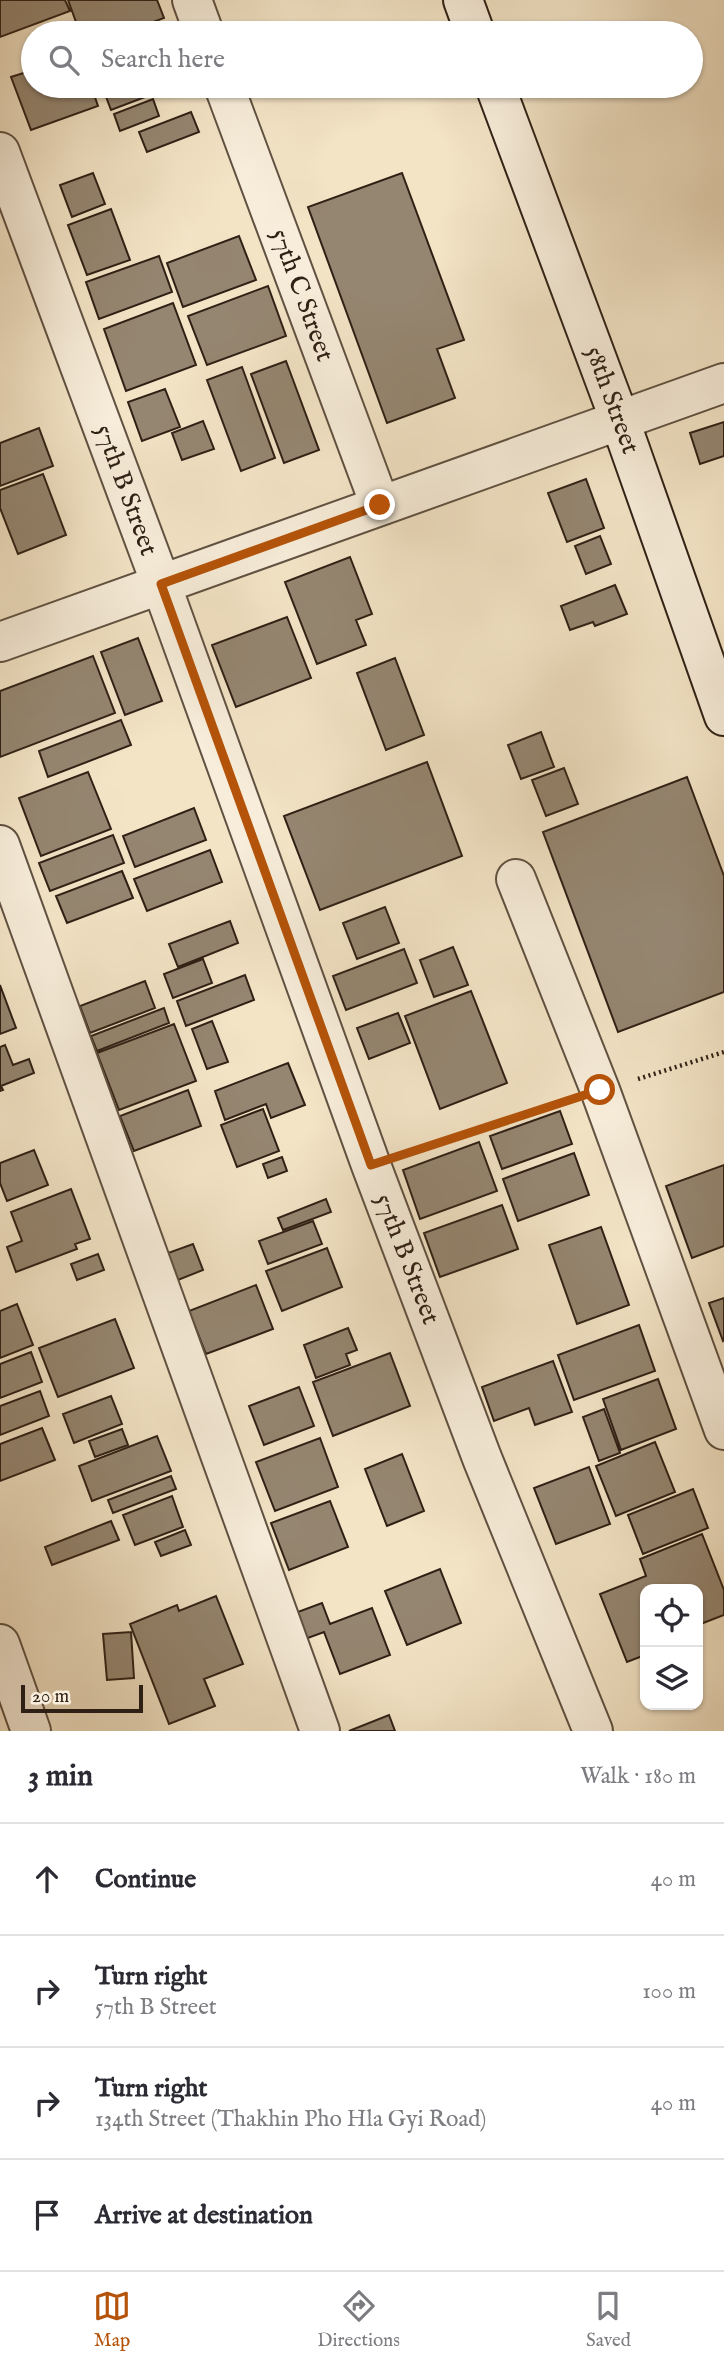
<!DOCTYPE html>
<meta charset="utf-8">
<style>
body{margin:0;font-family:"IM FELL English",serif;background:#f2f2f3;color:#2b2b33}
.controls{position:absolute;right:21px;bottom:21px;display:grid;overflow:hidden;border-radius:14px;box-shadow:0 2px 5px #0004}
.controls button{width:63px;height:63px;display:grid;place-items:center;padding:0;border:0;border-bottom:2px solid #e1e1e2;background:#fff;color:#2b2b33;font:35px sans-serif}
.scale{position:absolute;left:21px;bottom:18px;width:122px;box-sizing:border-box;padding-left:7px;border:4px solid #2f2015;border-top:0;font-size:19px;line-height:24px;white-space:nowrap;color:#2f2015;-webkit-text-stroke:5px #f7edda;paint-order:stroke}
.stop{position:absolute;width:21px;height:21px;margin:-16px;border:5px solid #b45309;border-radius:50%;background:#fff}
.stop.end{background:#b45309;border-color:#fff;box-shadow:0 2px 7px #0008}
.list{margin:0;padding:0;list-style:none}
h2{display:flex;justify-content:space-between;align-items:center;height:91px;margin:0;padding:0 28px;font-size:30px}
h2 small{font-size:23px;font-weight:400;color:#7c7c81}
.list li{display:grid;grid-template-columns:46px 1fr auto;gap:21px;align-items:center;box-sizing:border-box;height:112px;padding:0 28px;border-top:2px solid #e1e1e2}
.list b{display:block;font-size:26px;white-space:nowrap}
.list p{margin:0;font-size:23px;white-space:nowrap;color:#7c7c81}
.list em{font-size:23px;font-style:normal;color:#7c7c81}
.icon{flex:none;width:38px;height:38px;fill:none;stroke:currentColor;stroke-width:2;stroke-linecap:round;stroke-linejoin:round}
.map{position:relative;flex:none;width:724px;height:1731px;overflow:hidden}
.search{position:absolute;background:#fff;box-shadow:0 2px 5px #0004;left:21px;right:21px;top:21px;height:77px;display:flex;align-items:center;gap:18px;box-sizing:border-box;padding:0 24px;border-radius:38px;color:#7c7c81;font-size:26px}
.sheet{height:539px;background:#fff}
nav{display:flex;justify-content:space-around;align-items:center;box-sizing:border-box;height:98px;border-top:2px solid #e1e1e2;background:#fff;font-size:19px;color:#7c7c81}
nav a{display:grid;justify-items:center;gap:4px}
nav .on{color:#b45309}
.map>svg:first-child{display:block}
.building{fill:#958671;stroke:#2f2015;stroke-width:2}
.lines{fill:none;stroke-linecap:round;stroke-linejoin:round}
.minor-casing{stroke:#605141;stroke-width:42}
.secondary-casing{stroke:#2f2015;stroke-width:42}
.path{stroke:#2f2015;stroke-width:4.5;stroke-dasharray:2 3.5;stroke-linecap:butt}
.minor{stroke:#f7edda;stroke-width:38}
.secondary{stroke:#f7edda;stroke-width:38}
.route{stroke:#b45309;stroke-width:9}
.labels{text-anchor:middle;dominant-baseline:central;stroke-width:6;stroke-linejoin:round;paint-order:stroke}
.street-label{font-size:26px;fill:#2f2015;stroke:#f7edda}
</style>
<div class="map">
<svg width="724" height="1731" viewBox="0 0 724 1731">
<rect width="100%" height="100%" fill="#f3e4c6"/>
<filter id="stains"><feTurbulence type="fractalNoise" baseFrequency=".00286" numOctaves="4"/><feColorMatrix values="0 0 0 0 .2 0 0 0 0 .09 0 0 0 0 .02 0 0 0 .5 -.17"/></filter>
<radialGradient id="worn" r=".72"><stop offset=".6" stop-color="#630" stop-opacity="0"/><stop offset="1" stop-color="#630" stop-opacity=".3"/></radialGradient>
<path class="building" d="M 0,0 L 65,0 L 70,11 L 0,37 Z
M 68,0 L 157,0 L 164,18 L 124,33 L 80,33 Z
M 167,24 L 170,33 L 142,33 Z
M 33,70 L 33,86 L 91,86 L 98,106 L 31,130 L 11,77 Z
M 102,86 L 159,86 L 161,91 L 111,110 Z
M 153,99 L 159,116 L 120,131 L 114,114 Z
M 191,112 L 199,132 L 147,152 L 139,132 Z
M 93,173 L 105,204 L 72,217 L 60,185 Z
M 402,173 L 464,340 L 437,349 L 455,398 L 387,423 L 308,207 Z
M 111,209 L 130,260 L 87,275 L 68,225 Z
M 239,236 L 256,280 L 183,307 L 167,263 Z
M 159,256 L 172,292 L 99,319 L 86,282 Z
M 268,286 L 286,336 L 207,365 L 188,316 Z
M 173,303 L 196,365 L 126,391 L 104,329 Z
M 286,361 L 319,450 L 284,463 L 251,374 Z
M 242,367 L 275,458 L 241,471 L 207,380 Z
M 165,389 L 180,427 L 142,441 L 128,402 Z
M 203,421 L 214,449 L 182,460 L 172,433 Z
M 724,422 L 724,456 L 700,464 L 690,433 Z
M 39,428 L 53,466 L 0,486 L 0,443 Z
M 43,474 L 66,535 L 18,554 L 0,508 L 0,490 Z
M 586,479 L 604,528 L 567,542 L 548,493 Z
M 600,536 L 611,564 L 586,574 L 575,546 Z
M 350,557 L 372,614 L 356,620 L 366,645 L 317,664 L 285,582 Z
M 615,585 L 627,614 L 595,626 L 593,622 L 570,630 L 561,606 Z
M 287,617 L 311,678 L 236,707 L 212,645 Z
M 138,638 L 162,701 L 125,715 L 101,652 Z
M 93,656 L 115,713 L 0,757 L 0,691 Z
M 395,658 L 424,735 L 386,750 L 357,673 Z
M 121,720 L 131,745 L 48,777 L 39,751 Z
M 541,732 L 554,767 L 521,779 L 508,745 Z
M 427,762 L 462,856 L 320,910 L 284,816 Z
M 564,768 L 578,804 L 546,816 L 532,780 Z
M 88,772 L 111,829 L 41,856 L 19,798 Z
M 687,777 L 724,876 L 724,992 L 618,1032 L 543,832 Z
M 194,808 L 206,840 L 135,867 L 123,836 Z
M 113,835 L 124,863 L 50,891 L 39,863 Z
M 210,850 L 222,882 L 147,911 L 134,879 Z
M 122,871 L 133,898 L 67,923 L 56,896 Z
M 385,907 L 399,943 L 357,959 L 343,923 Z
M 230,921 L 238,943 L 178,967 L 169,944 Z
M 453,947 L 468,985 L 434,997 L 420,960 Z
M 404,949 L 417,983 L 346,1010 L 333,976 Z
M 203,959 L 212,983 L 173,998 L 164,974 Z
M 245,975 L 254,1000 L 186,1026 L 177,1001 Z
M 145,981 L 155,1008 L 90,1033 L 80,1006 Z
M 0,985 L 16,1028 L 0,1034 Z
M 471,991 L 507,1083 L 440,1109 L 405,1016 Z
M 164,1008 L 169,1023 L 97,1051 L 91,1036 Z
M 398,1013 L 410,1043 L 369,1059 L 357,1028 Z
M 212,1021 L 228,1062 L 207,1069 L 192,1029 Z
M 174,1024 L 196,1081 L 119,1110 L 97,1053 Z
M 5,1045 L 13,1065 L 29,1059 L 34,1073 L 1,1086 L 3,1090 L 0,1091 L 0,1047 Z
M 288,1063 L 305,1105 L 271,1118 L 266,1104 L 225,1120 L 215,1091 Z
M 188,1090 L 201,1126 L 134,1151 L 120,1116 Z
M 263,1109 L 279,1151 L 237,1167 L 221,1125 Z
M 560,1111 L 572,1144 L 502,1169 L 490,1136 Z
M 479,1142 L 497,1191 L 420,1219 L 403,1170 Z
M 34,1150 L 48,1185 L 7,1201 L 0,1183 L 0,1163 Z
M 574,1153 L 589,1195 L 518,1221 L 503,1179 Z
M 282,1157 L 287,1171 L 268,1178 L 263,1164 Z
M 724,1165 L 724,1246 L 692,1258 L 666,1186 Z
M 71,1189 L 90,1239 L 75,1244 L 77,1249 L 16,1272 L 7,1247 L 22,1241 L 11,1212 Z
M 326,1199 L 331,1212 L 283,1230 L 278,1218 Z
M 502,1205 L 518,1249 L 440,1277 L 424,1233 Z
M 313,1221 L 322,1244 L 268,1264 L 259,1241 Z
M 601,1227 L 629,1305 L 577,1324 L 549,1245 Z
M 193,1244 L 203,1270 L 178,1280 L 168,1253 Z
M 327,1248 L 342,1287 L 282,1311 L 266,1271 Z
M 98,1254 L 104,1270 L 77,1280 L 71,1264 Z
M 256,1285 L 273,1329 L 206,1354 L 189,1311 Z
M 724,1298 L 724,1340 L 723,1341 L 709,1303 Z
M 17,1304 L 33,1345 L 0,1358 L 0,1311 Z
M 115,1319 L 134,1368 L 58,1397 L 39,1348 Z
M 639,1325 L 655,1371 L 574,1400 L 558,1355 Z
M 348,1328 L 357,1350 L 346,1354 L 350,1365 L 316,1378 L 304,1345 Z
M 31,1352 L 42,1382 L 0,1398 L 0,1364 Z
M 390,1353 L 410,1406 L 333,1436 L 313,1382 Z
M 553,1361 L 572,1412 L 535,1425 L 529,1408 L 494,1421 L 482,1387 Z
M 658,1379 L 676,1429 L 621,1450 L 603,1399 Z
M 299,1387 L 314,1426 L 264,1445 L 249,1406 Z
M 40,1391 L 49,1416 L 0,1435 L 0,1406 Z
M 111,1396 L 122,1424 L 74,1443 L 63,1414 Z
M 604,1409 L 620,1453 L 599,1461 L 583,1417 Z
M 42,1428 L 55,1460 L 0,1481 L 0,1444 Z
M 122,1429 L 128,1445 L 95,1457 L 89,1441 Z
M 157,1436 L 171,1471 L 92,1501 L 79,1466 Z
M 320,1438 L 338,1487 L 275,1511 L 256,1462 Z
M 655,1442 L 675,1492 L 616,1516 L 596,1466 Z
M 402,1454 L 424,1511 L 387,1526 L 365,1469 Z
M 589,1467 L 610,1524 L 556,1544 L 534,1488 Z
M 171,1476 L 176,1489 L 113,1513 L 108,1500 Z
M 693,1489 L 708,1528 L 643,1554 L 628,1515 Z
M 172,1496 L 183,1527 L 135,1545 L 123,1515 Z
M 330,1501 L 348,1547 L 289,1570 L 271,1523 Z
M 111,1521 L 119,1540 L 52,1565 L 45,1547 Z
M 185,1530 L 191,1545 L 161,1556 L 155,1542 Z
M 702,1534 L 724,1590 L 724,1615 L 698,1625 L 698,1589 L 645,1589 L 645,1655 L 627,1662 L 600,1594 L 646,1576 L 640,1559 Z
M 440,1569 L 461,1623 L 407,1645 L 385,1591 Z
M 216,1596 L 243,1664 L 204,1679 L 215,1706 L 169,1724 L 130,1624 L 177,1605 L 179,1611 Z
M 322,1603 L 330,1624 L 372,1608 L 390,1655 L 340,1674 L 324,1632 L 305,1639 L 295,1613 Z
M 131,1632 L 134,1678 L 107,1680 L 103,1634 Z
M 389,1715 L 395,1731 L 349,1731 Z"/>
<g class="lines">
<g class="minor-casing">
<path id="minor" d="M 192,0 L 204,33
M 224,86 L 380,505
M 0,152 L 161,584 L 371,1165 L 482,1458 L 593,1731
M 0,642 L 724,383
M 0,845 L 320,1731
M 516,879 L 600,1090 L 724,1430
M 0,1644 L 31,1731"/>
</g>
<g class="secondary-casing">
<path id="secondary" d="M 463,0 L 475,33
M 495,86 L 619,418 L 724,716"/>
</g>
<path class="path" d="M 638,1079 L 724,1052
M 408,1153 L 563,1102"/>
<use href="#minor" class="minor"/>
<use href="#secondary" class="secondary"/>
</g>
<g class="lines">
<path class="route" d="M 380,505 L 161,584 L 371,1165 L 600,1090"/>
</g>
<g class="labels">
<g class="street-label">
<text transform="translate(302 295) rotate(70)">57th C Street</text>
<text transform="translate(612 400) rotate(70)">58th Street</text>
<text transform="translate(126 490) rotate(70)">57th B Street</text>
<text transform="translate(407 1259) rotate(69)">57th B Street</text>
</g>
</g>
<rect width="100%" height="100%" filter="url(#stains)"/>
<rect width="100%" height="100%" fill="url(#worn)"/>
</svg>
<div class="controls">
<button><svg class="icon" aria-label="locate" viewBox="0 0 24 24"><circle cx="12" cy="12" r="6"/><path d="M12 2v4M12 18v4M2 12h4M18 12h4"/></svg></button>
<button><svg class="icon" aria-label="layers" viewBox="0 0 24 24"><path d="M12 4l9 5-9 5-9-5zM3 14l9 5 9-5"/></svg></button>
</div>
<div class="scale">20 m</div>
<div class="stop" style="left:600px;top:1090px"></div>
<div class="stop end" style="left:380px;top:505px"></div>
<div class="search"><svg class="icon" aria-label="search" viewBox="0 0 24 24"><circle cx="10" cy="10" r="6"/><path d="M15 15l6 6"/></svg>Search here</div>
</div>
<section class="sheet">
<h2>3 min<small>Walk · 180 m</small></h2>
<ul class="list">
<li><svg class="icon" aria-label="ahead" viewBox="0 0 24 24"><path d="M12 20V5M6 11l6-6 6 6"/></svg><div><b>Continue</b></div><em>40 m</em></li>
<li><svg class="icon" aria-label="right" viewBox="0 0 24 24"><path d="M7 20v-9h11M14 6l5 5-5 5"/></svg><div><b>Turn right</b><p>57th B Street</p></div><em>100 m</em></li>
<li><svg class="icon" aria-label="right" viewBox="0 0 24 24"><path d="M7 20v-9h11M14 6l5 5-5 5"/></svg><div><b>Turn right</b><p>134th Street (Thakhin Pho Hla Gyi Road)</p></div><em>40 m</em></li>
<li><svg class="icon" aria-label="arrive" viewBox="0 0 24 24"><path d="M6 21V4h12l-3 4 3 4H6"/></svg><div><b>Arrive at destination</b></div></li>
</ul>
</section>
<nav>
<a class="on"><svg class="icon" aria-label="map" viewBox="0 0 24 24"><path d="M3 6l6-2 6 2 6-2v14l-6 2-6-2-6 2zM9 4v14M15 6v14"/></svg>Map</a>
<a><svg class="icon" aria-label="directions" viewBox="0 0 24 24"><path d="M12 3l9 9-9 9-9-9zM9 14v-3h6M13 9l2 2-2 2"/></svg>Directions</a>
<a><svg class="icon" aria-label="saved" viewBox="0 0 24 24"><path d="M7 4h10v16l-5-4-5 4z"/></svg>Saved</a>
</nav>
